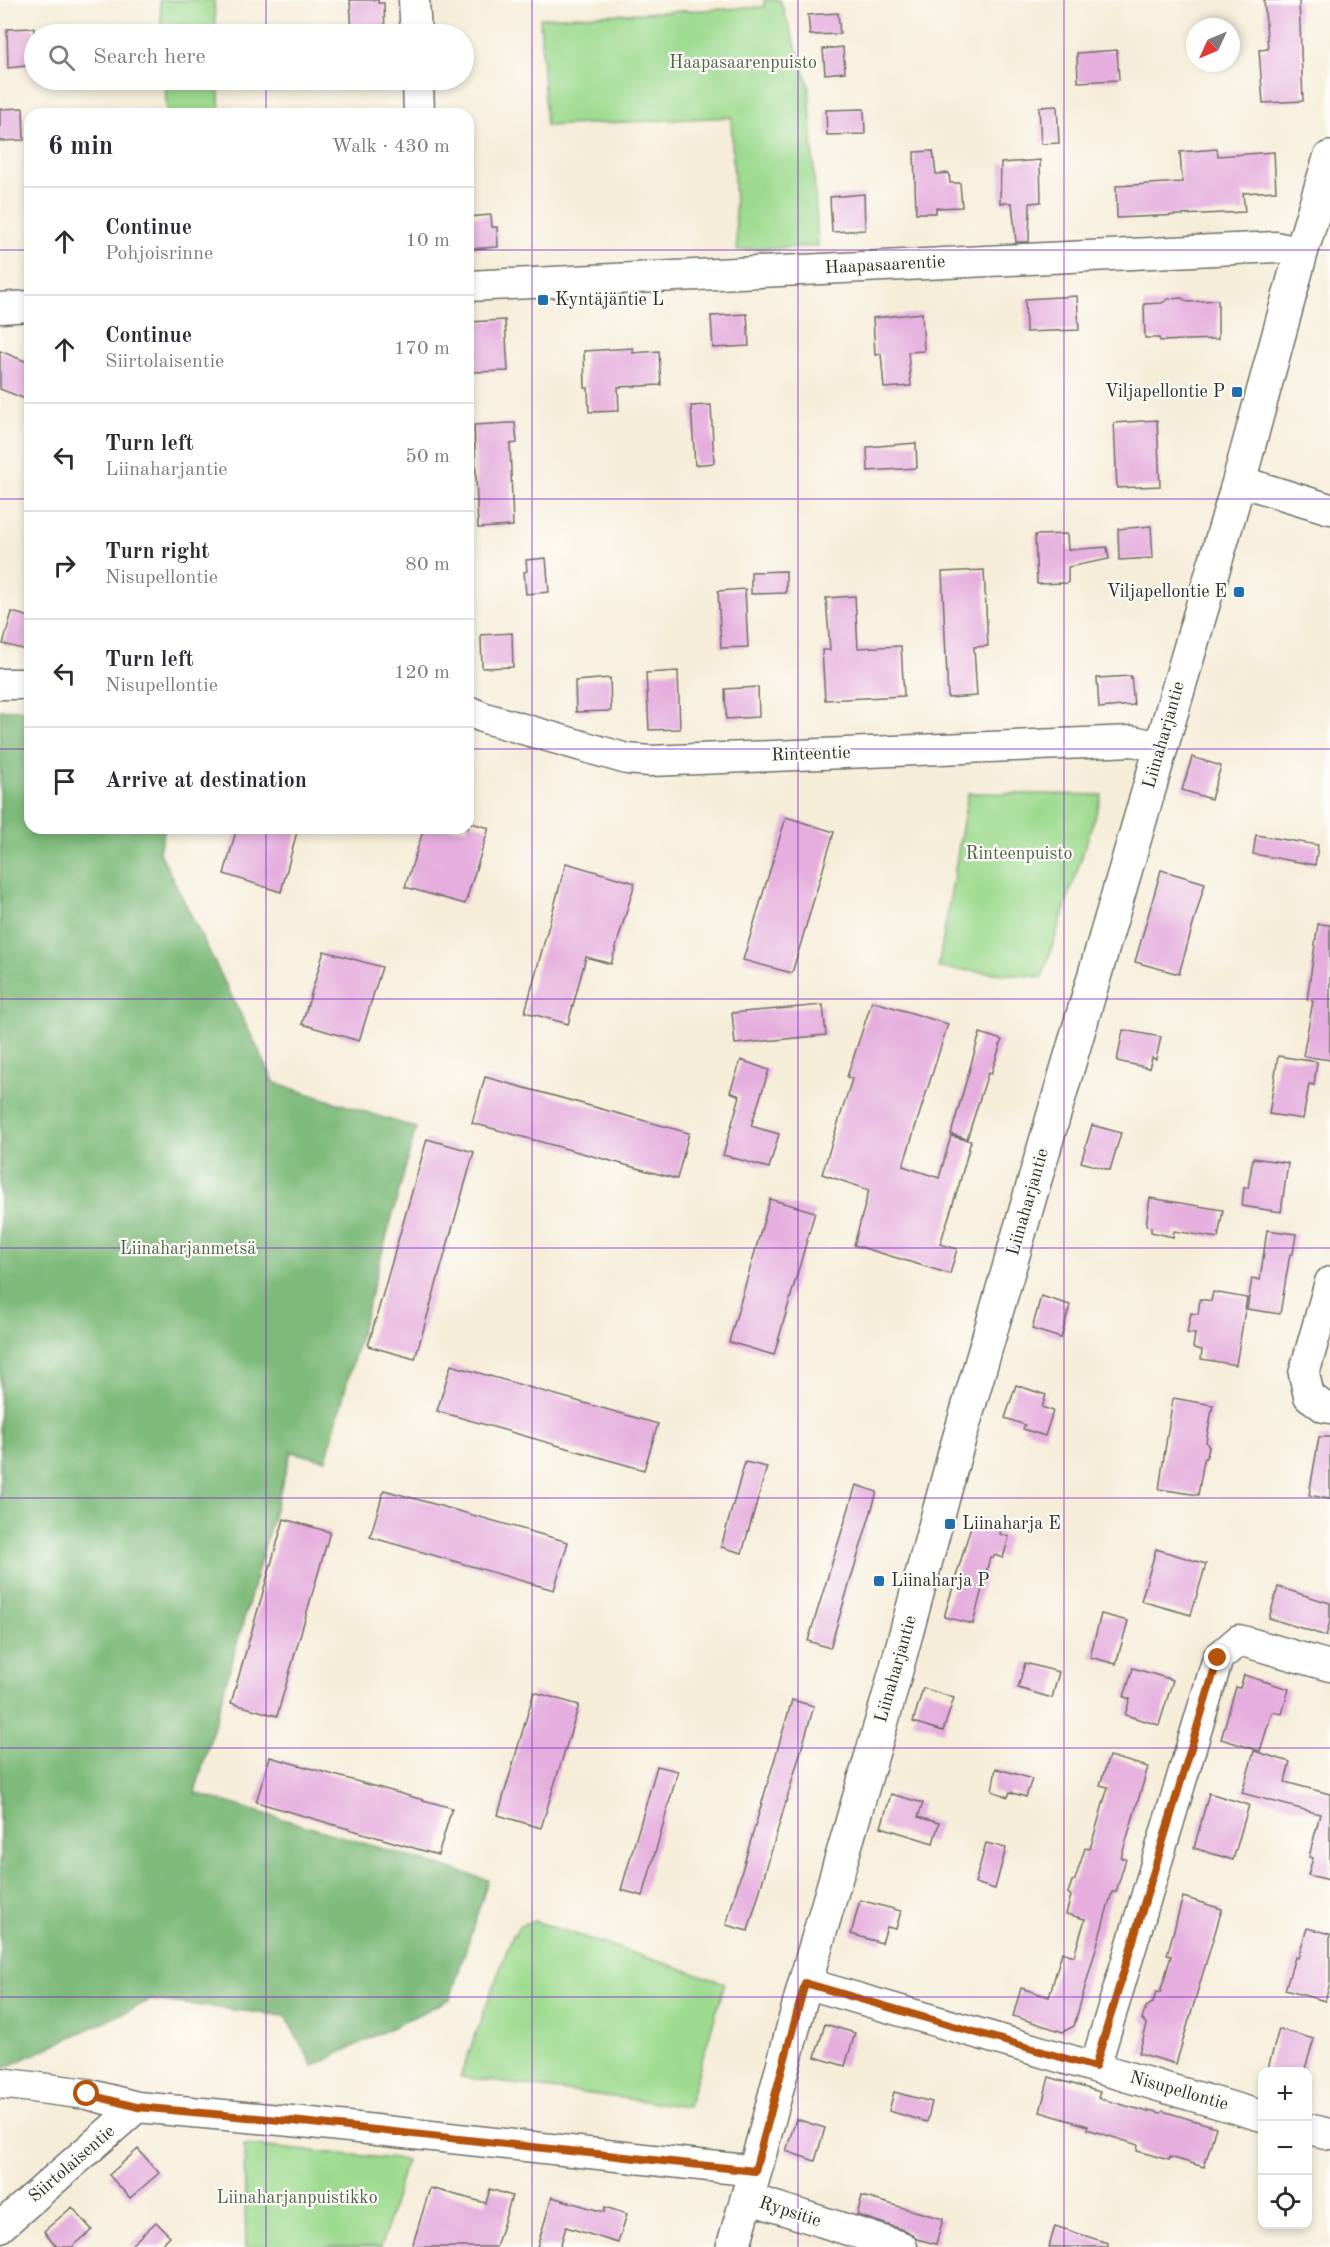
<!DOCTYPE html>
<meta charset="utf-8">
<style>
body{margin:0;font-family:"Old Standard TT",serif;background:#f2f2f3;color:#2b2b33}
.controls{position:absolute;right:18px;bottom:18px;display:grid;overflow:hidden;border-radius:12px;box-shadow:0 3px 9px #0003}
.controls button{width:54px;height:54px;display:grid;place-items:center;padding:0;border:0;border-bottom:2px solid #e1e1e2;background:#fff;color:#2b2b33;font:30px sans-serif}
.compass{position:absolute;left:1186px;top:18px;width:54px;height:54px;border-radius:50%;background:#fff;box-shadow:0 3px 9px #0003;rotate:226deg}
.stop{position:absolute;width:18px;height:18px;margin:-14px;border:4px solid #b45309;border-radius:50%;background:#fff}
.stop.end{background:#b45309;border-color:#fff;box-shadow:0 2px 6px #0008}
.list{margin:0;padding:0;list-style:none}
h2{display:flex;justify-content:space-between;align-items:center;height:78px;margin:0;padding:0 24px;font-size:26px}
h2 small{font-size:20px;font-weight:400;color:#7c7c81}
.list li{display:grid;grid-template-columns:39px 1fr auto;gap:18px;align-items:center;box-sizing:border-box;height:108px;padding:0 24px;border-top:2px solid #e1e1e2}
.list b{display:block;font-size:22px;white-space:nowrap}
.list p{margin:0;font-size:20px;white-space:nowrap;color:#7c7c81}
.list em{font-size:20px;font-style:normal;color:#7c7c81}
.icon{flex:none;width:33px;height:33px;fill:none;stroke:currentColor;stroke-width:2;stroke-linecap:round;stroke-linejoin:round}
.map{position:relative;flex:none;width:1330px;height:2247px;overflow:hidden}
.search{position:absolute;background:#fff;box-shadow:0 3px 9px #0003;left:24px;top:24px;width:450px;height:66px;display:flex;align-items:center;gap:15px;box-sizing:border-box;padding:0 21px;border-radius:33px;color:#7c7c81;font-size:22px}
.panel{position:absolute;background:#fff;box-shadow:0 3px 9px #0003;left:24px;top:108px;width:450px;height:726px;border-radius:18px}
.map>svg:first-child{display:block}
.green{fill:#9dda8f;stroke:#64825d;stroke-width:1.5}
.forest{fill:#7eba7a;stroke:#547252;stroke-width:1.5}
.building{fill:#e5aede}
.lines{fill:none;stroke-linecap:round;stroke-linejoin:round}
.street-casing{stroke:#726f68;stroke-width:33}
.secondary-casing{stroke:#726f68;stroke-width:36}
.street{stroke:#fff;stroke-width:30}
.secondary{stroke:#fff;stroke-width:33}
.route{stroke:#b45309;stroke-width:8}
.grid{fill:none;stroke:#7b2cbf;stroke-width:1.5;stroke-opacity:0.55}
.poi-dot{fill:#1f6fb2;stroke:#fdfcf7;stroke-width:2}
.labels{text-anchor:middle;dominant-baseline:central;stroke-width:4.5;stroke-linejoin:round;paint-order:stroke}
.park-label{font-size:18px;fill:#4d6049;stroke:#fdfcf7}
.street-label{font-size:18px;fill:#2b2b2b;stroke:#fdfcf7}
.poi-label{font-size:18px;fill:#2b2b2b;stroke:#fdfcf7;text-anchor:start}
</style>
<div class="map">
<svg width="1330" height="2247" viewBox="0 0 1330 2247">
<rect width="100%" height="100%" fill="#fdfcf7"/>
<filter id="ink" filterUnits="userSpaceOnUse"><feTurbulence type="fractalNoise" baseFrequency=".0167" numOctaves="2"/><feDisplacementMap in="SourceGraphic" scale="12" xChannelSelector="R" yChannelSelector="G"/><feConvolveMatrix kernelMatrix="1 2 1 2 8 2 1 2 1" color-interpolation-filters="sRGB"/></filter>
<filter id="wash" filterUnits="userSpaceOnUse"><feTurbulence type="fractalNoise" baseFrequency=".008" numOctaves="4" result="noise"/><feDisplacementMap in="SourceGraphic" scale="24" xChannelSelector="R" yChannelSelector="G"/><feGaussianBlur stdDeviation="1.35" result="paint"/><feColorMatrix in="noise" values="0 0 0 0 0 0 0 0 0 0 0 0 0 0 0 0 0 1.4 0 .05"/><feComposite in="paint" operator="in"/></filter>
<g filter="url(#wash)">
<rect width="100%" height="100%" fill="#f6edd9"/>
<path class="green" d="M 160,0 L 214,0 L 216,34 L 162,34 Z
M 764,0 L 780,0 L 809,85 L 818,246 L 737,250 L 731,117 L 546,126 L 540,18 L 764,7 Z
M 165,80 L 218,80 L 220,114 L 167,114 Z
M 968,793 L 1102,795 L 1042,977 L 938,968 Z
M 534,1921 L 725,1983 L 688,2107 L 460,2077 L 511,1939 L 520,1925 Z
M 244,2145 L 406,2160 L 381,2247 L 246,2247 Z"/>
<path class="forest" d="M 30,709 L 30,828 L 165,828 L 159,851 L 275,1083 L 416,1128 L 326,1460 L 291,1452 L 195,1793 L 488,1880 L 450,1999 L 313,2066 L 285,2016 L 151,2000 L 0,2070 L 0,710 Z"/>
<g id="blocks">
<path class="building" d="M 350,0 L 378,0 L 378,3 L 384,3 L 385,34 L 352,34 Z
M 1264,0 L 1299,0 L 1303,101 L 1263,103 L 1259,50 L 1268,49 Z
M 838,13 L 840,34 L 810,35 L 808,15 Z
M 34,28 L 34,65 L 8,68 L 7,29 Z
M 843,47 L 845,72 L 825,74 L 823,49 Z
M 1117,50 L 1119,80 L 1078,82 L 1077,53 Z
M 1057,106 L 1059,143 L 1041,144 L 1039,107 Z
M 23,108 L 24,140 L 0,141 L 0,109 Z
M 864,109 L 865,134 L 827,135 L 826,110 Z
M 1217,149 L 1218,156 L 1274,152 L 1276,191 L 1243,193 L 1245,212 L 1117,218 L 1116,186 L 1182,182 L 1180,152 Z
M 933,151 L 936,174 L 949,173 L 950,183 L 960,183 L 962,207 L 936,208 L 936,213 L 916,213 L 914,152 Z
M 1040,160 L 1041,202 L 1030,203 L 1029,242 L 1016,242 L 1012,203 L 1000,203 L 1001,163 Z
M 864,194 L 865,230 L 832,232 L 830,197 Z
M 491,215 L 492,227 L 497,227 L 498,247 L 468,249 L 468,217 Z
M 1077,296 L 1079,330 L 1026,332 L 1025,299 Z
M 1182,298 L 1188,302 L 1218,300 L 1218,339 L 1160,341 L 1159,338 L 1145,338 L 1144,304 L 1162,303 L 1168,299 Z
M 922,313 L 924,351 L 908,352 L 911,386 L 884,388 L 881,354 L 875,355 L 873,318 Z
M 747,314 L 749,346 L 713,348 L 711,316 Z
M 505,320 L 508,371 L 473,372 L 469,322 Z
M 633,348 L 633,353 L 659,351 L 661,385 L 618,387 L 619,411 L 589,412 L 588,388 L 585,388 L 584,351 Z
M 0,351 L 30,363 L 30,401 L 0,389 Z
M 711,405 L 714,463 L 695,465 L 691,406 Z
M 1157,420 L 1160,486 L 1117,488 L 1114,423 Z
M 510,423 L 515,423 L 517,443 L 510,444 L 513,526 L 478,528 L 474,425 Z
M 916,443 L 917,468 L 868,471 L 867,447 Z
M 1151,526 L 1153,558 L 1119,560 L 1118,529 Z
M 1067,534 L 1068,550 L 1107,547 L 1109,559 L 1068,567 L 1068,583 L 1037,584 L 1035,535 Z
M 546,558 L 549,592 L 526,594 L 524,572 L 527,571 L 526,560 Z
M 984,570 L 988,646 L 974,647 L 977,696 L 948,698 L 942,572 Z
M 786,571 L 786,593 L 751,594 L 751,572 Z
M 745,589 L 748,647 L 721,648 L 718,591 Z
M 855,596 L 858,648 L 901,646 L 904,696 L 825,700 L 822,650 L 830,650 L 826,598 Z
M 12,612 L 30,617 L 30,651 L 3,644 Z
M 512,633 L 513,667 L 482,668 L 481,635 Z
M 678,671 L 680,729 L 649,730 L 646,673 Z
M 1131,676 L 1134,705 L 1099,708 L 1097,678 Z
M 610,678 L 611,711 L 576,712 L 575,681 Z
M 758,687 L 759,717 L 726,719 L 725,689 Z
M 1192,757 L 1221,766 L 1211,799 L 1182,790 Z
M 786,817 L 834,832 L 792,973 L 743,960 Z
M 468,822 L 489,828 L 465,904 L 405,887 L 424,828 L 468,828 Z
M 237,828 L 298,828 L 281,892 L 224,874 Z
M 1256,835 L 1318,845 L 1315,865 L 1253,854 Z
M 566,863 L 635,883 L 611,964 L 586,957 L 568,1024 L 525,1012 Z
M 1161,870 L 1205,883 L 1179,974 L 1135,962 Z
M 1318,924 L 1330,925 L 1330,1060 L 1303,1056 L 1313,1001 L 1307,1000 Z
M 324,951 L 382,967 L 359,1041 L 302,1024 Z
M 872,1001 L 948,1024 L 903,1166 L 939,1178 L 951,1136 L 971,1141 L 959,1185 L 940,1244 L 957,1249 L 950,1274 L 854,1245 L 869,1190 L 822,1174 L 852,1079 L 847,1077 Z
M 823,1005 L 826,1035 L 735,1044 L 732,1013 Z
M 1123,1030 L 1161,1037 L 1156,1059 L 1152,1058 L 1149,1068 L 1117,1061 Z
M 980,1033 L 1002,1040 L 991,1074 L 988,1073 L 967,1139 L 951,1134 Z
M 1278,1056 L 1317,1062 L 1314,1085 L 1309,1084 L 1303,1119 L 1269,1114 Z
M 741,1060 L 769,1070 L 751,1126 L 779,1134 L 769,1168 L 723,1155 L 740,1096 L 730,1092 Z
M 485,1077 L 689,1133 L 677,1179 L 472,1123 Z
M 1092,1125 L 1121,1133 L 1110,1170 L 1081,1162 Z
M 427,1139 L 474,1152 L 415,1359 L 368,1346 Z
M 1253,1158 L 1288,1163 L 1281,1212 L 1242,1206 L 1244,1188 L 1248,1188 Z
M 1150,1198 L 1223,1210 L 1218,1238 L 1174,1231 L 1173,1237 L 1151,1232 L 1151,1227 L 1146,1226 Z
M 770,1199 L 815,1212 L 774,1355 L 729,1342 Z
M 1267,1230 L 1296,1234 L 1293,1254 L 1290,1254 L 1280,1314 L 1247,1309 L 1252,1278 L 1260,1280 Z
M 1213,1292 L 1247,1298 L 1236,1365 L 1201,1359 L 1202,1350 L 1193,1348 L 1195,1334 L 1187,1333 L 1191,1313 L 1198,1314 L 1200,1299 L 1211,1301 Z
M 1041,1296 L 1070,1305 L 1061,1338 L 1032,1329 Z
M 451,1365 L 658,1424 L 644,1470 L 437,1411 Z
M 1016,1385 L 1046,1395 L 1042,1407 L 1053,1411 L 1045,1436 L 1023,1429 L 1025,1425 L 1005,1418 Z
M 1173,1398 L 1213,1405 L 1206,1442 L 1209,1447 L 1207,1456 L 1204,1460 L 1198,1495 L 1159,1489 Z
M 1319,1437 L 1330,1437 L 1330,1499 L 1309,1495 Z
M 745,1462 L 767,1467 L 742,1553 L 721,1547 Z
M 856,1485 L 877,1492 L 830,1648 L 808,1641 Z
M 384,1490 L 568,1542 L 554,1590 L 370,1537 Z
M 974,1516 L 1002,1524 L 1000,1534 L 1009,1537 L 1003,1558 L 994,1555 L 993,1558 L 990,1557 L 973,1624 L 944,1617 Z
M 284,1519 L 330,1532 L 277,1716 L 231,1703 Z
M 1156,1549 L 1206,1564 L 1191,1615 L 1141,1601 Z
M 1278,1587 L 1330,1603 L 1330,1622 L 1326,1636 L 1269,1618 Z
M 1101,1614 L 1128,1621 L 1116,1664 L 1090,1657 Z
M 1025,1663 L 1059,1672 L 1052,1698 L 1018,1688 Z
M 1133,1668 L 1173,1680 L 1159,1725 L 1125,1715 L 1130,1699 L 1124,1697 Z
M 1244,1675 L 1289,1689 L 1282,1714 L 1272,1712 L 1260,1751 L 1221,1739 L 1236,1687 L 1240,1688 Z
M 923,1688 L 954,1698 L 943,1731 L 913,1722 Z
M 534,1692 L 579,1705 L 541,1828 L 498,1815 Z
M 792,1700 L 814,1706 L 748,1931 L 726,1925 Z
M 1254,1751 L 1290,1762 L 1285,1782 L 1330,1794 L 1330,1880 L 1308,1875 L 1313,1858 L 1309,1857 L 1320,1814 L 1242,1793 Z
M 1109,1756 L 1148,1767 L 1121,1858 L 1126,1859 L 1116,1892 L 1112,1892 L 1074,2026 L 1063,2032 L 1013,2016 L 1021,1988 L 1049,1997 L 1062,1952 L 1074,1956 L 1085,1919 L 1066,1914 L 1071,1896 L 1068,1893 L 1072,1881 L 1075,1880 L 1085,1848 L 1090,1849 L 1108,1787 L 1100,1785 Z
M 270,1757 L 452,1808 L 438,1855 L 256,1802 Z
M 657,1766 L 678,1771 L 643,1896 L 621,1890 Z
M 996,1768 L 1032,1779 L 1026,1797 L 1010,1792 L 1008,1797 L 992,1791 Z
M 1209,1793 L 1249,1805 L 1233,1860 L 1194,1848 Z
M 891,1794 L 923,1803 L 918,1817 L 939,1823 L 933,1843 L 881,1827 Z
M 986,1843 L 1006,1848 L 995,1889 L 975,1883 Z
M 1183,1897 L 1222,1909 L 1176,2064 L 1139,2053 L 1147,2025 L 1142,2019 L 1146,2007 L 1153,2003 L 1156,1992 L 1160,1993 L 1171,1956 L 1167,1955 Z
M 860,1900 L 901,1911 L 896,1929 L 887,1927 L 882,1943 L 851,1934 Z
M 1307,1928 L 1330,1934 L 1330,1983 L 1325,2001 L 1285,1990 L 1295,1957 L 1298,1958 Z
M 825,2024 L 855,2033 L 845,2066 L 815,2057 Z
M 1279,2029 L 1314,2039 L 1304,2072 L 1267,2072 Z
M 1049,2077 L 1100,2092 L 1098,2098 L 1148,2112 L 1148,2110 L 1161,2113 L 1163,2111 L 1216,2127 L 1204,2167 L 1170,2157 L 1169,2160 L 1137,2151 L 1138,2145 L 1087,2129 L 1088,2126 L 1040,2112 Z
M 894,2092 L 932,2102 L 927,2122 L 889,2111 Z
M 796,2119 L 825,2128 L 815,2161 L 786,2151 Z
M 138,2149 L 159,2173 L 130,2198 L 109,2175 Z
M 430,2188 L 486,2203 L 490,2189 L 512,2196 L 496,2247 L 412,2247 Z
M 862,2196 L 943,2219 L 936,2244 L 917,2239 L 907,2231 L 857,2215 Z
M 552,2197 L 604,2212 L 605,2207 L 627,2214 L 618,2243 L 566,2227 L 560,2247 L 537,2247 Z
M 72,2207 L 92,2230 L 72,2247 L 57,2247 L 44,2231 Z
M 156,2222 L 170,2236 L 159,2247 L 129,2247 Z
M 1055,2226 L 1108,2243 L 1108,2247 L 1049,2247 Z"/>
</g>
</g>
<g filter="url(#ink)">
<use href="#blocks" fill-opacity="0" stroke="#726f68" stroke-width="1.5"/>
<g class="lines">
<g class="street-casing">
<path id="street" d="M 414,0 L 416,34
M 418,80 L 419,114
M 468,286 L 1276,247 L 1301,253
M 0,308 L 30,306
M 1239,481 L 1330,509
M 0,684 L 30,684
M 468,711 L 485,718 L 627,759 L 650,761 L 1133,741 L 1160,747
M 1330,1282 L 1304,1374 L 1309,1396 L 1324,1407 L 1330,1408
M 805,1983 L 1262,2116
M 1095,2067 L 1218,1658 L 1239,1640 L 1330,1666
M 0,2083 L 87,2094 L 137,2107 L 302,2122 L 755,2171
M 1308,2129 L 1330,2134
M 747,2198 L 902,2247
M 0,2227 L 137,2107"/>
</g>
<g class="secondary-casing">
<path id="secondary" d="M 733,2247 L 755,2171 L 805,1983 L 888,1700 L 955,1453 L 1239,481 L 1301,253 L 1330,158"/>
</g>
<use href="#street" class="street"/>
<use href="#secondary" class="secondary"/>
</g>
</g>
<g class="lines" filter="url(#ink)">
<path class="route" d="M 87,2094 L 137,2107 L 302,2122 L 755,2171 L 805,1983 L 1095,2067 L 1218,1658"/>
</g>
<path class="grid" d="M 266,0 L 266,34M 532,0 L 532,2247M 798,0 L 798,2247M 1064,0 L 1064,2247M 266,80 L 266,114M 0,250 L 30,250M 468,250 L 1330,250M 0,499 L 30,499M 468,499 L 1330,499M 0,749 L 30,749M 468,749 L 1330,749M 266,828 L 266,2247M 0,999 L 1330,999M 0,1248 L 1330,1248M 0,1498 L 1330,1498M 0,1748 L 1330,1748M 0,1997 L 1330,1997"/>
<g class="poi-dot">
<rect x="537" y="294" width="12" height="12" rx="3"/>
<rect x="1231" y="386" width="12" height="12" rx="3"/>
<rect x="1233" y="586" width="12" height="12" rx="3"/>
<rect x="944" y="1518" width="12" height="12" rx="3"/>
<rect x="873" y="1575" width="12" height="12" rx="3"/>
</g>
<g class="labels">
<g class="park-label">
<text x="743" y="63">Haapasaarenpuisto</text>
<text x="1019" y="854">Rinteenpuisto</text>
<text x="188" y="1249">Liinaharjanmetsä</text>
<text x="297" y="2198">Liinaharjanpuistikko</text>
</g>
<g class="street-label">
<text transform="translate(885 265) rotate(-3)">Haapasaarentie</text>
<text transform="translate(1164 735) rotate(-74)">Liinaharjantie</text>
<text transform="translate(811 754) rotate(-2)">Rinteentie</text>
<text transform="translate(1028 1202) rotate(-74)">Liinaharjantie</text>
<text transform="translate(896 1669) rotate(-74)">Liinaharjantie</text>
<text transform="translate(1179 2091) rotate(16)">Nisupellontie</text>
<text transform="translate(72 2164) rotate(-41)">Siirtolaisentie</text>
<text transform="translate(790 2212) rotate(18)">Rypsitie</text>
</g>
<g class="poi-label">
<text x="555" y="300">Kyntäjäntie L</text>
<text x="1225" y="392" text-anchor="end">Viljapellontie P</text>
<text x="1227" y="592" text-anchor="end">Viljapellontie E</text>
<text x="962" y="1524">Liinaharja E</text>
<text x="891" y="1581">Liinaharja P</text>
</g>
</g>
</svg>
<div class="controls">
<button>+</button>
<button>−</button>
<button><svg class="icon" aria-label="locate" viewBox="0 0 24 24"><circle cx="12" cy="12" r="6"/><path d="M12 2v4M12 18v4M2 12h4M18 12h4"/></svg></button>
</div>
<svg class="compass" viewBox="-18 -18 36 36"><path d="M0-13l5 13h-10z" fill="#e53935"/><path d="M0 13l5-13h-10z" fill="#7c7c81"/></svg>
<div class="stop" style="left:87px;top:2094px"></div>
<div class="stop end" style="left:1218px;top:1658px"></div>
<div class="search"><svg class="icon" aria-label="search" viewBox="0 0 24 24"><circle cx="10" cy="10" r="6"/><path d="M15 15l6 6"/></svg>Search here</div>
<section class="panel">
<h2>6 min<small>Walk · 430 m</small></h2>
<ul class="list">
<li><svg class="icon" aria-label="ahead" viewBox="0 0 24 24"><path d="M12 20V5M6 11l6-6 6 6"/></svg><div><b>Continue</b><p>Pohjoisrinne</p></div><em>10 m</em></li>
<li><svg class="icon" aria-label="ahead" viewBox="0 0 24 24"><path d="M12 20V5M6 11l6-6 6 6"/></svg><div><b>Continue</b><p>Siirtolaisentie</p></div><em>170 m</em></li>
<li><svg class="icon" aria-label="left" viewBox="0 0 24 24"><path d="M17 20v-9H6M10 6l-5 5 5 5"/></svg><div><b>Turn left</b><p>Liinaharjantie</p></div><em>50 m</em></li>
<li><svg class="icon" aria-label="right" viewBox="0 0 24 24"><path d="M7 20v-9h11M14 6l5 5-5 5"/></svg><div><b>Turn right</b><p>Nisupellontie</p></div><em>80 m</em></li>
<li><svg class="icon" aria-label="left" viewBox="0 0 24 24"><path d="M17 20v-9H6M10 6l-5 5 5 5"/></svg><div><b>Turn left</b><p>Nisupellontie</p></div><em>120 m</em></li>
<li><svg class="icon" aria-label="arrive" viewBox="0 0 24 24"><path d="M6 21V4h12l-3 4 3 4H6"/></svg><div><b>Arrive at destination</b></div></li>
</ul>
</section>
</div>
